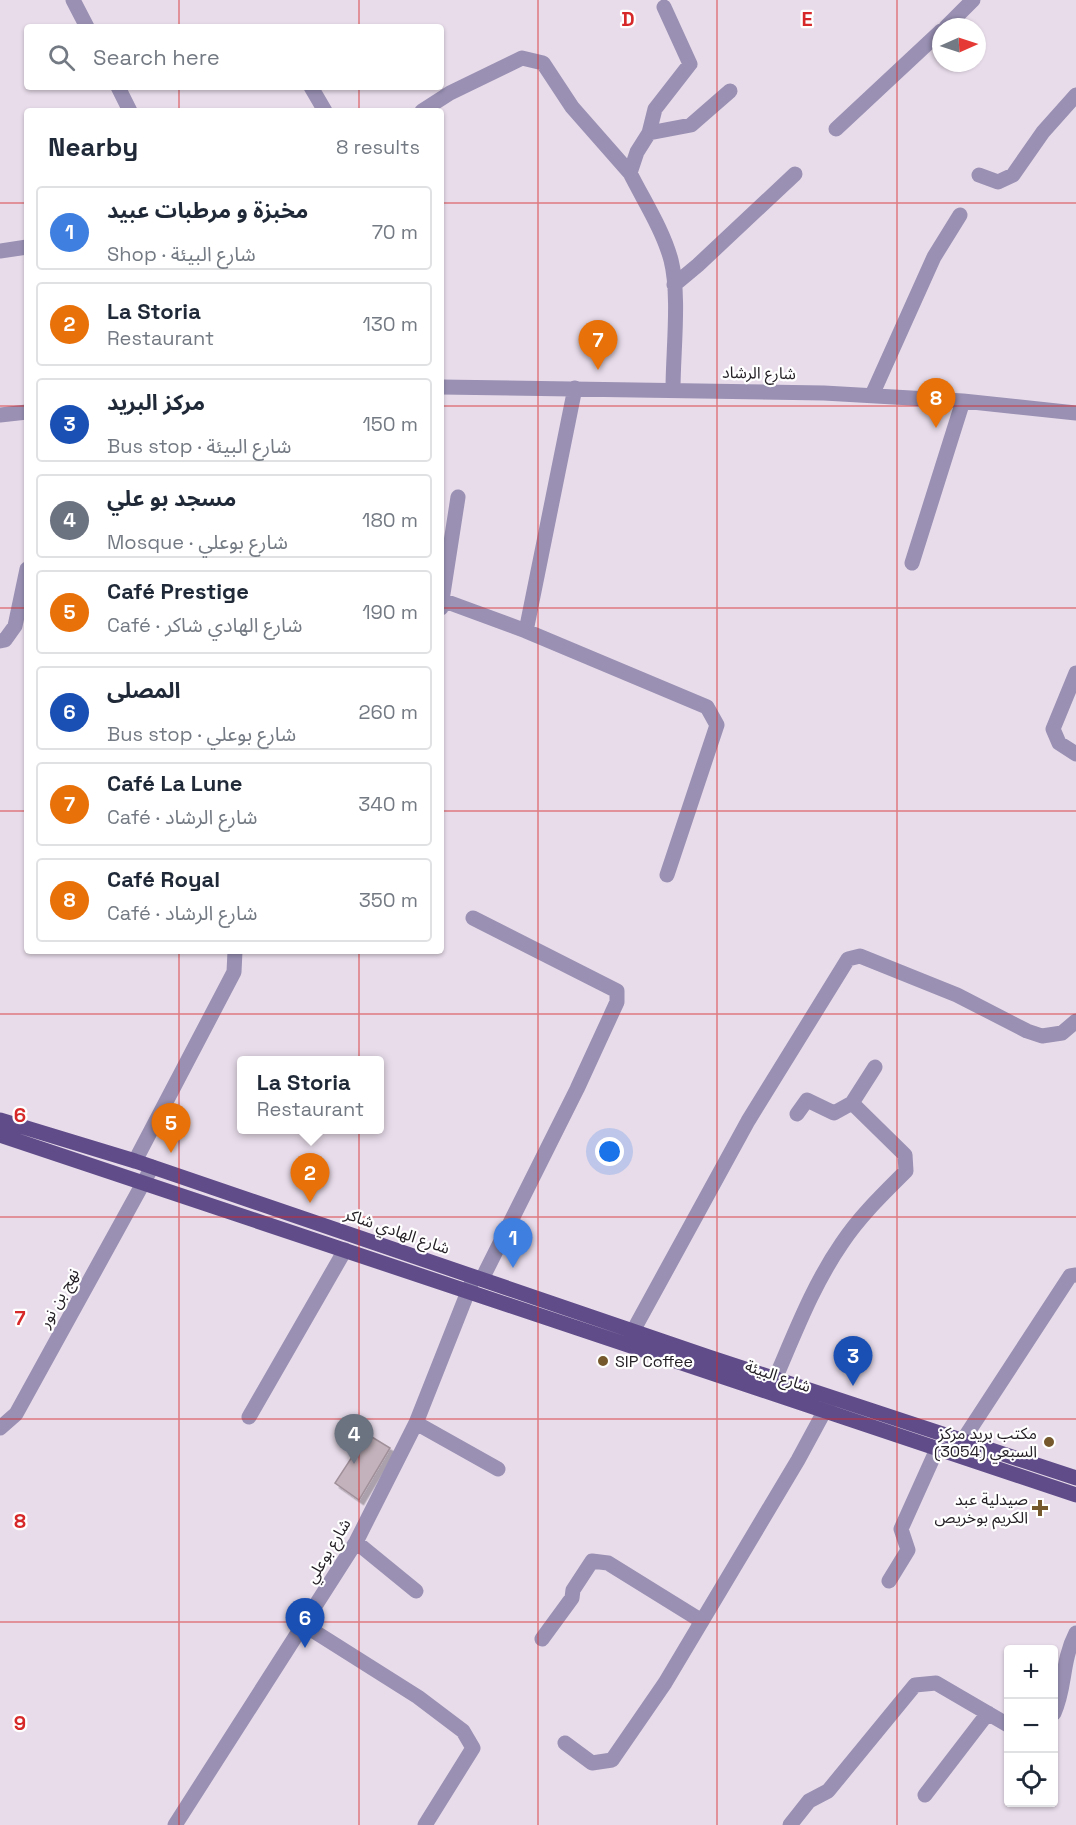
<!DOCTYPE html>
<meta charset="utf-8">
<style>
body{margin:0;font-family:"Space Grotesk","Noto Sans Arabic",sans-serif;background:#f6f6f7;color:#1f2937}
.controls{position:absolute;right:18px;bottom:18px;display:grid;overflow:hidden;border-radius:6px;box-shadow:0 2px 4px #0004}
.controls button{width:54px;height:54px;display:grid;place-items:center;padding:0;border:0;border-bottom:2px solid #e0e1e3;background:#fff;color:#1f2937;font:30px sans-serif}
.compass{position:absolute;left:932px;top:18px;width:54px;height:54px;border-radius:50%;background:#fff;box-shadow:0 2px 4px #0004;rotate:87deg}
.you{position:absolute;left:610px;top:1152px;width:21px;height:21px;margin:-15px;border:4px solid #fff;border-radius:50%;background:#1a73e8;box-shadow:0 0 0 9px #1a73e833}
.badge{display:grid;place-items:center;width:39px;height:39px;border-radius:50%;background:#0f766e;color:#fff;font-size:20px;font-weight:700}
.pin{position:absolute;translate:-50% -50px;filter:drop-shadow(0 2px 3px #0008)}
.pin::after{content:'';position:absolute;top:32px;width:21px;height:18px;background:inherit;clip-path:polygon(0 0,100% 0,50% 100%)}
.popup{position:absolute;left:237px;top:1056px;width:147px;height:78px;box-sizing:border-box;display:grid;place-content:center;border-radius:6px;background:#fff;filter:drop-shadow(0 2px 4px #0005);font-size:20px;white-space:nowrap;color:#747a83}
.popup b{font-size:22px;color:#1f2937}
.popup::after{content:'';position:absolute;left:50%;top:100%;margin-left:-12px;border:12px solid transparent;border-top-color:#fff}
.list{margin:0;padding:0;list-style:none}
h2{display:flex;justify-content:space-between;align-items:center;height:78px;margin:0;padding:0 24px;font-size:26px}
h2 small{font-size:20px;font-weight:400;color:#747a83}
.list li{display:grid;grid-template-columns:39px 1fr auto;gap:18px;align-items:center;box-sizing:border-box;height:84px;margin:0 12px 12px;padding:0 12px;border:2px solid #e0e1e3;border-radius:6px}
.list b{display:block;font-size:22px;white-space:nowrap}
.list p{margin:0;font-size:20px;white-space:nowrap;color:#747a83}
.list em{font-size:20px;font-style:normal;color:#747a83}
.icon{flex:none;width:33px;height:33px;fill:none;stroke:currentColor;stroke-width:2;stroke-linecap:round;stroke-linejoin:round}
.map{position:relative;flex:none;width:1076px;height:1825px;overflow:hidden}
.search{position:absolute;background:#fff;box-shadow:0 2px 4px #0004;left:24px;top:24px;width:420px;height:66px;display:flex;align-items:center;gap:15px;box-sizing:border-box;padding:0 21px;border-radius:6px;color:#747a83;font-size:22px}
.panel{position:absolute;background:#fff;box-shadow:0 2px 4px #0004;left:24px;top:108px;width:420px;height:846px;border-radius:6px}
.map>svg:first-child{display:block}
.building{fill:#c3b2bb;stroke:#a09099;stroke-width:1.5;filter:url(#shadow)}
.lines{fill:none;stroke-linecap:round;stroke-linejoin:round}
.minor{stroke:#9990b3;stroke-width:15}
.major{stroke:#604c89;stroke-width:15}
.grid{fill:none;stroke:#d62828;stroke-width:1.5;stroke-opacity:0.55}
.poi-dot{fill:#75592c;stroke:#fff;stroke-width:2}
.labels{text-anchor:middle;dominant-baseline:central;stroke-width:4.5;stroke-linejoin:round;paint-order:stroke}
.street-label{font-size:16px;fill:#252126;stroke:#fff}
.poi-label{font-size:16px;fill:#252126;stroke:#fff;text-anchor:end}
.grid-label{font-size:20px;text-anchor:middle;font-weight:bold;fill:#d62828;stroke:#fff;stroke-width:4.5;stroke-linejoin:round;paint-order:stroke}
</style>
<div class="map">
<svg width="1076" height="1825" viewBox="0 0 1076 1825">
<defs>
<filter id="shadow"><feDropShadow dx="4.5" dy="4.5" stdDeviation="0" flood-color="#0004"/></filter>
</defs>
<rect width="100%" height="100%" fill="#e8dcea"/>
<path class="building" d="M 367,1434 L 390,1448 L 359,1500 L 335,1483 Z"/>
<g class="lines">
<path class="minor" d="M 73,0 L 87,27
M 664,7 L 690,64 L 655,109 L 649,133 L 637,152 L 630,173 C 644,201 663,230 671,260 C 680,295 673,352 673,389
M 946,27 L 973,0
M 118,87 L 130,111
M 311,87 L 325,111
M 422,111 L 450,93 L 522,58 L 543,63 L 572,107 L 630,173
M 836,129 L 941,31
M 649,133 L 691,125 L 730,91
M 979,175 L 998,182 L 1013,175 L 1043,132 L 1076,95
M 0,251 L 27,247
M 674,285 L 698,265 L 795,174
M 441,387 L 824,393 L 963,401 L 1076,413
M 575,388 L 526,631 L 707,707 L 717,725 L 667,875
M 872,395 L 934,257 L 960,215
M 0,415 L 27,412
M 912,563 L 963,401
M 442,600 L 458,497
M 441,608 L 442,600 L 526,631
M 0,641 L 5,640 L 15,626 L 27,569
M 1076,673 L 1053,729 L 1059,743 L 1076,754
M 473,918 L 617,991 L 617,1002 L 577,1089 L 482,1279
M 797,1114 L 807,1100 L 834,1113 L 852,1103
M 135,1161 L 234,972 L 235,951
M 633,1331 L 748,1121 L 848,959 L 860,956 L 957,995 L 1027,1031 L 1042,1036 L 1062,1033 L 1076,1021
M 775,1379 C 795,1333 813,1285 842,1243 C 860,1216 883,1194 906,1171 L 905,1155 L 852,1103 L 875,1067
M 249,1417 L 345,1250
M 416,1423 L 498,1469
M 0,1428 L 16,1414 L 152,1167
M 963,1440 L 1070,1276 L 1076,1275
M 356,1542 L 416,1591
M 889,1581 L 908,1550 L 901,1529 L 937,1449
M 304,1625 L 418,1697 L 463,1731 L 473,1748 L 425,1825
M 542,1639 L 572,1598 L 573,1590 L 592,1561 L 608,1563 L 700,1620
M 1054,1713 C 1066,1687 1061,1662 1076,1633
M 565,1743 L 592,1763 L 612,1760 L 665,1683 L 798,1460 L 831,1399
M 925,1795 L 988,1713
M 175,1825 L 356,1542 L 416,1423 L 473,1279
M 790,1825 L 809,1801 L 828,1791 L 915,1685 L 936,1683 L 1008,1725"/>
<path class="major" d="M 0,1120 L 135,1161 L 709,1357 L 1076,1478
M 0,1135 L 1076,1495"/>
</g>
<path class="grid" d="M 179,0 L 179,27M 359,0 L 359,27M 538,0 L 538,1825M 717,0 L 717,1825M 897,0 L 897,1825M 179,87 L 179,111M 359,87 L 359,111M 0,203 L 27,203M 441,203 L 1076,203M 0,406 L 27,406M 441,406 L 1076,406M 0,608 L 27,608M 441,608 L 1076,608M 0,811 L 27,811M 441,811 L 1076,811M 179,951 L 179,1825M 359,951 L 359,1825M 0,1014 L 1076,1014M 0,1217 L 1076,1217M 0,1419 L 1076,1419M 0,1622 L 1076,1622"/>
<g class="poi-dot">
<circle cx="603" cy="1361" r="6"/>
<circle cx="1049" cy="1442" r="6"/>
<path d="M1037 1499h6v6h6v6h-6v6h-6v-6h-6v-6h6z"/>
</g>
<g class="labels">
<g class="street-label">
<text transform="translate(759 373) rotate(1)">شارع الرشاد</text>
<text transform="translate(397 1231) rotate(19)">شارع الهادي شاكر</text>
<text transform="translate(59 1298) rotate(-61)">نهج بن نور</text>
<text transform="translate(778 1376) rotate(19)">شارع البيئة</text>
<text transform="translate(328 1551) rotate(-59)">شارع بوعلي</text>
</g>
<g class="poi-label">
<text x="615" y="1361" text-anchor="start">SIP Coffee</text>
<text x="1037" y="1433">مكتب بريد مركز<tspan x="1037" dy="18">السبعي (3054)</tspan></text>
<text x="1028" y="1499">صيدلية عبد<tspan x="1028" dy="18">الكريم بوخريص</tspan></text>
</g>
</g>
<g class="grid-label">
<text x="628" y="26">D</text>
<text x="807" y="26">E</text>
<text x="20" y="1122">6</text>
<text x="20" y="1325">7</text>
<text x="20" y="1528">8</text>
<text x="20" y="1730">9</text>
</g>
</svg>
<div class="controls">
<button>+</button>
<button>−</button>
<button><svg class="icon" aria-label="locate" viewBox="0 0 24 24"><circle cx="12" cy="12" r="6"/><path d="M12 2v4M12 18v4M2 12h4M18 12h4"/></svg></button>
</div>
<svg class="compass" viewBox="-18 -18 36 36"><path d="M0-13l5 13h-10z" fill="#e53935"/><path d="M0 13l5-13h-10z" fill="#747a83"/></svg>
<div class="you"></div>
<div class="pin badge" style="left:513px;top:1268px;background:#3f7fe0">1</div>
<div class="pin badge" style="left:310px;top:1203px;background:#e8710a">2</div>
<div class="popup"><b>La Storia</b>Restaurant</div>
<div class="pin badge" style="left:853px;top:1386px;background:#1a4fb4">3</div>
<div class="pin badge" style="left:354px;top:1464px;background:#6b7280">4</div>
<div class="pin badge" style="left:171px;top:1153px;background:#e8710a">5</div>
<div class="pin badge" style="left:305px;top:1648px;background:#1a4fb4">6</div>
<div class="pin badge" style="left:598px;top:370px;background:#e8710a">7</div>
<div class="pin badge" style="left:936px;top:428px;background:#e8710a">8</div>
<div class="search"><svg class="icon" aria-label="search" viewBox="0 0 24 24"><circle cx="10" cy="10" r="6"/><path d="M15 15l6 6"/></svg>Search here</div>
<section class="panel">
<h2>Nearby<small>8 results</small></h2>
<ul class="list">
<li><span class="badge" style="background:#3f7fe0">1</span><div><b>مخبزة و مرطبات عبيد</b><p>Shop · شارع البيئة</p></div><em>70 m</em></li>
<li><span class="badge" style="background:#e8710a">2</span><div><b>La Storia</b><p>Restaurant</p></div><em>130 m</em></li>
<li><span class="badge" style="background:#1a4fb4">3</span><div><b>مركز البريد</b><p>Bus stop · شارع البيئة</p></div><em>150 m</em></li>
<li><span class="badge" style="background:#6b7280">4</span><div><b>مسجد بو علي</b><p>Mosque · شارع بوعلي</p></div><em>180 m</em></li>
<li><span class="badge" style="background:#e8710a">5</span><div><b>Café Prestige</b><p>Café · شارع الهادي شاكر</p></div><em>190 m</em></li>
<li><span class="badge" style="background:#1a4fb4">6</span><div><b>المصلى</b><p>Bus stop · شارع بوعلي</p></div><em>260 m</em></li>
<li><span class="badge" style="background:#e8710a">7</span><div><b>Café La Lune</b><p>Café · شارع الرشاد</p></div><em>340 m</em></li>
<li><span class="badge" style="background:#e8710a">8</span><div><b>Café Royal</b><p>Café · شارع الرشاد</p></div><em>350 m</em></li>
</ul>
</section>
</div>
